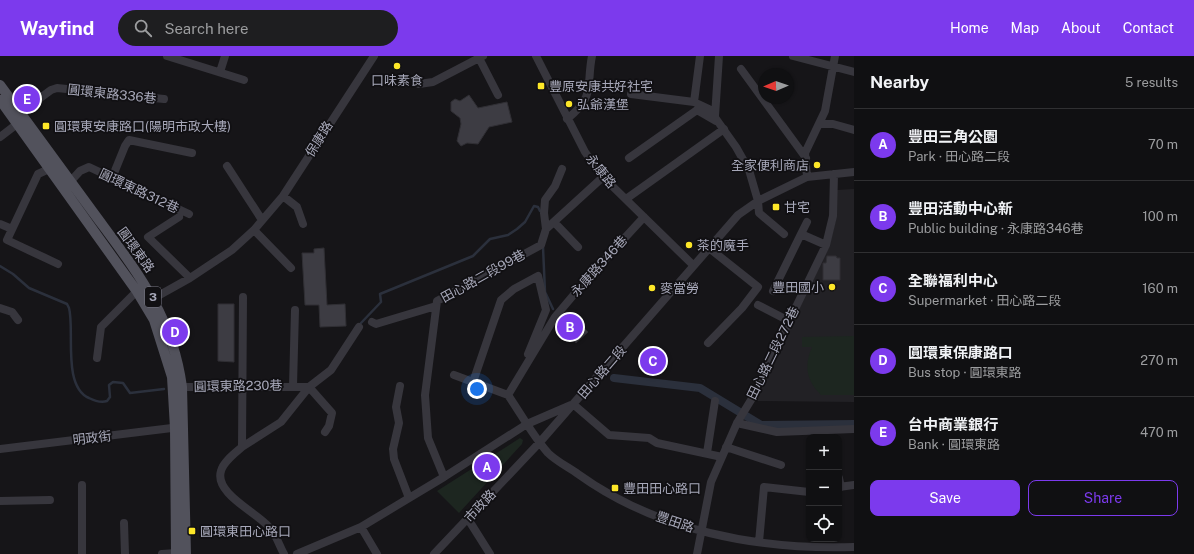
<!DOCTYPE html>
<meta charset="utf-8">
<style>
body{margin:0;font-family:"Public Sans","Noto Sans TC",sans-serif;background:#1e1e20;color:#f1f3f6}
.controls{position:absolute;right:12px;bottom:12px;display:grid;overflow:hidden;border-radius:8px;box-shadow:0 1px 3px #0004}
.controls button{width:36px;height:36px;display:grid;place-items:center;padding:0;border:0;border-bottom:1px solid #303032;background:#101012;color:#f1f3f6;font:20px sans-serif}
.compass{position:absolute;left:758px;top:12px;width:36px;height:36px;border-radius:50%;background:#101012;box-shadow:0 1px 3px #0004;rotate:268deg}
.you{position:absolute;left:477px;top:333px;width:14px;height:14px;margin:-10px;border:3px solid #fff;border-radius:50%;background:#1a73e8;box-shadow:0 0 0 6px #1a73e833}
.badge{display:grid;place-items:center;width:26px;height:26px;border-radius:50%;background:#7c3aed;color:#fff;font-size:13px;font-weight:700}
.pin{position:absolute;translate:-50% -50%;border:2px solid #fff;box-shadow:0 1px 4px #0006}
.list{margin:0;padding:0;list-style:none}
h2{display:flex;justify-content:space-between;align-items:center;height:52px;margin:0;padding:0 16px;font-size:17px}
h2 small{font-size:13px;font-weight:400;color:#9c9d9f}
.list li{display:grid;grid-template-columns:26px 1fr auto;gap:12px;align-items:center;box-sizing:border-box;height:72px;padding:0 16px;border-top:1px solid #303032}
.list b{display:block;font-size:15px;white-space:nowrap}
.list p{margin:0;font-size:13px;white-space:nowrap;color:#9c9d9f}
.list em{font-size:13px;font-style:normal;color:#9c9d9f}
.actions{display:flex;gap:8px;padding:12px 16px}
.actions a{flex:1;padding:9px 0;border:1px solid #7c3aed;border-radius:8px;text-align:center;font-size:14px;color:#7c3aed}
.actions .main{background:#7c3aed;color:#fff}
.icon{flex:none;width:22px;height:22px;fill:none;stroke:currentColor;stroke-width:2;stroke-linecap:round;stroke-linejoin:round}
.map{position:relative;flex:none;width:854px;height:498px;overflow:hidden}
header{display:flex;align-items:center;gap:24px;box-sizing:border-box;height:56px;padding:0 20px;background:#7c3aed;color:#fff}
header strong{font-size:19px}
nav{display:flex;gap:22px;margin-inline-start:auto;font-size:14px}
.search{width:280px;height:36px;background:#1e1e20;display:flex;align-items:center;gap:10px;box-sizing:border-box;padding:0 14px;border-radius:22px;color:#9c9d9f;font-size:15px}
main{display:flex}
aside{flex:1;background:#101012}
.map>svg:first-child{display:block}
.built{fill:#222125}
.green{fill:#1d2620}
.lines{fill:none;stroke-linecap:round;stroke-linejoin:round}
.stream{stroke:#2b303c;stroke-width:2.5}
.canal{stroke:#2b303c;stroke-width:8}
.building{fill:#3d3c43;stroke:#302f34}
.minor{stroke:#37363d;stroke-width:8}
.major{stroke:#52525c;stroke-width:10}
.poi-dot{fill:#fde728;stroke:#111013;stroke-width:1.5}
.labels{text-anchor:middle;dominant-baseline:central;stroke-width:3.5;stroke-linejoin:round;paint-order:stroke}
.shield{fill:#111013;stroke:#7a7a87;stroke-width:1}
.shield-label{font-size:12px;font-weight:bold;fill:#a7a8b9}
.poi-label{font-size:13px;fill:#a7a8b9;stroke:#111013;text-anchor:start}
.street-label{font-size:13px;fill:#a7a8b9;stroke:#111013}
</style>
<header>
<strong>Wayfind</strong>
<div class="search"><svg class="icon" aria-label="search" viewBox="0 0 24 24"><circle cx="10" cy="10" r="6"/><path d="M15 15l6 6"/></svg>Search here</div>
<nav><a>Home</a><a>Map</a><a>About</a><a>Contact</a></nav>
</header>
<main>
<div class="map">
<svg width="854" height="498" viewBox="0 0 854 498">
<rect width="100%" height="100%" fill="#161518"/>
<path class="built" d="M 854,133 L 854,346 L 754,345 L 829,191 L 836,163 L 837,134 Z"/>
<path class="green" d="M 854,280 L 854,339 L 821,339 C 806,325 804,309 812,291 L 802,291 L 802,281 Z
M 520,382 L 523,384 L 522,388 L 459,457 L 437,435 Z"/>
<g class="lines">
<path class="stream" d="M 543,191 L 545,236 L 553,253
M 0,210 L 13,218 L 29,232 L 67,248 L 69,252 C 75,274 62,330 89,342 C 95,345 101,347 107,345 L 110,341 L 109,329 L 113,326 L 123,327 L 130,337 L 164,333
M 361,267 L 381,246 L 380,238 L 473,200 L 490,183 L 508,179 L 517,173 L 525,166 L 534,150 L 538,151 L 540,155"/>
<path class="canal" d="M 614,322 L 700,332 L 761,369 L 854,368"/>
</g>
<path class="building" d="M 469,39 L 478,52 L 507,46 L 512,66 L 489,71 L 478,88 L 467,87 L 461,90 L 457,85 L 461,68 L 460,62 L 451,55 L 451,46 L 455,43 L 460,45 Z
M 324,192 L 327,249 L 345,248 L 346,270 L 320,271 L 319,249 L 305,249 L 302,197 L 314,197 L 314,193 Z
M 827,200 L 836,200 L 837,202 L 840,202 L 840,224 L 823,224 L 823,207 L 826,207 Z
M 218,248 L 234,248 L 234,306 L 218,305 Z
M 571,258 L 588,276 L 576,287 L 563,273 L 559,274 L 556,271 L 563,260 L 564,261 Z"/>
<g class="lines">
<path class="minor" d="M 167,0 L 244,24
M 536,0 L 585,96 L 603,121 L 693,209
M 700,0 L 694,46 L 709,53 L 736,91 L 749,114 L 758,145 L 759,157 L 784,178
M 793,0 L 854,16
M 479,2 L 498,39
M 741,13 L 806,102
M 220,16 L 225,0
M 419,28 L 433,26 L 483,0
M 631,38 L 694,46
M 20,57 L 51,34 L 57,32 L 164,43
M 715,60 L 719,0
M 567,63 C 596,40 586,30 592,0
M 819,68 L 833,68 L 854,74
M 0,81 L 17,68
M 629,102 L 697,54 L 716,65
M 227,110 L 262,164
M 49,113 L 38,118 L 7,184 L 58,208
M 807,121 L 805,97 L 825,55 L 835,0
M 112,122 L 125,90 L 129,84 L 192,97
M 70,126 L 80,115 L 89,111 L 189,158
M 283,140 L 297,151 L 303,168
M 626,143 L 724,73
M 179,161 L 148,181 L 190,222
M 644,161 L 587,223 L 555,261 L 508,339 C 521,358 533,380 548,397 C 556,405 568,411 578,418 C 657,475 758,494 854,491
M 554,166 L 578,191
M 0,168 L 12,173
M 546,173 L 544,157 L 545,144 L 555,130 L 562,113
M 254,174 L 291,212
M 801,178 L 807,166
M 773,235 L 801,178 L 826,189
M 243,241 L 242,391 C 235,397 223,406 221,415 C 214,437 256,456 269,471 C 276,478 279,489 284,498
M 147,246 L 190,222 L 232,194 L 254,174 L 283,140 L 374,0
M 758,249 L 789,265
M 0,252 L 12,256 L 18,264
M 372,266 L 376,268 L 436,250
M 708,287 L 742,252 L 758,231 L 709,192
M 97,302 L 101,271 L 140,232
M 454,319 L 508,339
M 473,326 L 501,244 L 514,233 L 538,220 L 546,254 L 528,298
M 293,330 L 295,254
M 400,330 L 396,351 L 399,367 L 393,393 L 394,403 L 409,442
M 182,331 L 309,331
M 309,331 L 332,357 L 329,370 L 325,376
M 573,348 L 609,379 L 649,382 L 657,387 L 722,401
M 737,367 L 777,376 L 854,373
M 242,391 L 281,366 L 309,331 L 331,314 L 359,271
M 726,391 L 781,409
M 0,393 L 180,371
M 707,397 L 715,345
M 444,421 L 428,382 L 425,339 L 437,245 L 541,189 L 546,173 L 603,121
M 839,422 L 841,431
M 82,429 L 82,498
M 839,431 L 854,429
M 0,445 L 50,444
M 468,463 L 490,498
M 124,467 L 125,498
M 361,471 L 377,498
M 759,486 L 764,431 L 809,436
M 162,498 L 176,497
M 297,498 L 361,471 L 444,421 L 527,368 L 571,349
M 434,498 L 540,386 L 738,159 L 758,145 L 807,121 L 854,116
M 697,498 L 711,426 L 737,367 L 751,344 L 826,189 L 833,160 L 834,118"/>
<path class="major" d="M 0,29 C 30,70 60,111 90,152 C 133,211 172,256 182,331 L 186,498
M 0,44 L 136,234 L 154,264 L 172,321 L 175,372 L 176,498"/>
</g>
<g class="poi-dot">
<circle cx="397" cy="10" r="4"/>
<rect x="537" y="26" width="8" height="8" rx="2"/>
<circle cx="569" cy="48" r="4"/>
<rect x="42" y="66" width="8" height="8" rx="2"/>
<circle cx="817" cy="109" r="4"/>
<rect x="772" y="147" width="8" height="8" rx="2"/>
<circle cx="689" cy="189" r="4"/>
<circle cx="832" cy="231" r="4"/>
<circle cx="652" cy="232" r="4"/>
<rect x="611" y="428" width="8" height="8" rx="2"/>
<rect x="188" y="471" width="8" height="8" rx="2"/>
</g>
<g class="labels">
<rect class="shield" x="145" y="231" width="16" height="20" rx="3"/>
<g class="shield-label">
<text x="153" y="241">3</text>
</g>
<g class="poi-label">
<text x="397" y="24" text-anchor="middle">口味素食</text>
<text x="549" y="30">豐原安康共好社宅</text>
<text x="577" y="48">弘爺漢堡</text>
<text x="54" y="70">圓環東安康路口(陽明市政大樓)</text>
<text x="809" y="109" text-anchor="end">全家便利商店</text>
<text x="784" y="151">甘宅</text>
<text x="697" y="189">茶的魔手</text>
<text x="824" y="231" text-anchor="end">豐田國小</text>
<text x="660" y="232">麥當勞</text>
<text x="623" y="432">豐田田心路口</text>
<text x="200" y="475">圓環東田心路口</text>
</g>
<g class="street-label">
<text transform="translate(112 38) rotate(6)">圓環東路336巷</text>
<text transform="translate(319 83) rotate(-58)">保康路</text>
<text transform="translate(601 115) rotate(51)">永康路</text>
<text transform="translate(139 135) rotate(25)">圓環東路312巷</text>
<text transform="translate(136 194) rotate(54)">圓環東路</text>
<text transform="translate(599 210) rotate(-48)">永康路346巷</text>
<text transform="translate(483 220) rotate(-29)">田心路二段99巷</text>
<text transform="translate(773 297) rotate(-64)">田心路二段272巷</text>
<text transform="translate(602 316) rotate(-49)">田心路二段</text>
<text transform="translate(238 330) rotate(-1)">圓環東路230巷</text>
<text transform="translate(92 382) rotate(-7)">明政街</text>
<text transform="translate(480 450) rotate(-47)">市政路</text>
<text transform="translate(675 466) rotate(19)">豐田路</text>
</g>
</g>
</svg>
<div class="controls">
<button>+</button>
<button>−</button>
<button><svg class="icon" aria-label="locate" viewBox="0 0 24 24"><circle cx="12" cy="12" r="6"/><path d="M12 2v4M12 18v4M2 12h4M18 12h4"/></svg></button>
</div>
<svg class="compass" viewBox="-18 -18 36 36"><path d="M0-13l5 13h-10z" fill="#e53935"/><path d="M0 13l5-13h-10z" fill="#9c9d9f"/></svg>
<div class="you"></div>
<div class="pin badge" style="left:487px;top:411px">A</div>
<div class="pin badge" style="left:570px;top:271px">B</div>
<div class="pin badge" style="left:653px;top:305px">C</div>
<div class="pin badge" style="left:175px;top:276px">D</div>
<div class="pin badge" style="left:27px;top:43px">E</div>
</div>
<aside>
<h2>Nearby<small>5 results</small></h2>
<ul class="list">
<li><span class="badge">A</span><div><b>豐田三角公園</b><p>Park · 田心路二段</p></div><em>70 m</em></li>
<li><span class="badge">B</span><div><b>豐田活動中心新</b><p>Public building · 永康路346巷</p></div><em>100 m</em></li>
<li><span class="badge">C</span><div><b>全聯福利中心</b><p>Supermarket · 田心路二段</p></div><em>160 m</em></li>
<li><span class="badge">D</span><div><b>圓環東保康路口</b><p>Bus stop · 圓環東路</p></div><em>270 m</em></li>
<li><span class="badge">E</span><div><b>台中商業銀行</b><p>Bank · 圓環東路</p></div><em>470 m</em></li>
</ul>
<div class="actions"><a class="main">Save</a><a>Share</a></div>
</aside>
</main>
